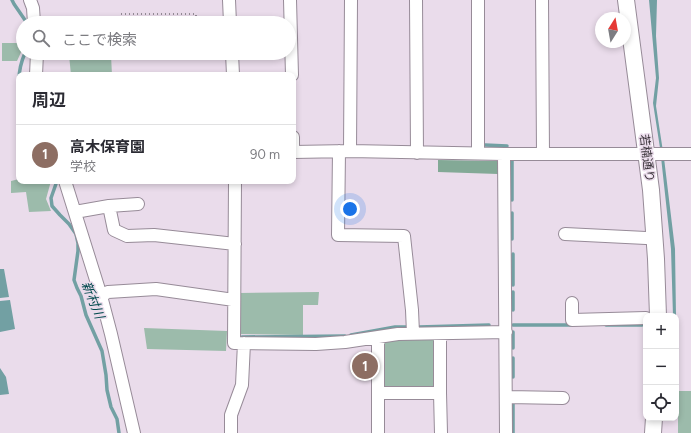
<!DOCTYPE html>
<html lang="ja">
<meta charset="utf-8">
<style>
body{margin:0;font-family:Figtree,"Noto Sans JP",sans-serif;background:#f7f7f7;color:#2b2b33}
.controls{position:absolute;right:12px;bottom:12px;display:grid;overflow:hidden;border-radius:8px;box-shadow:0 2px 6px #0003}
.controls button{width:36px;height:36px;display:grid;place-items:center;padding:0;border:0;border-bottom:1px solid #e1e1e2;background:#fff;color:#2b2b33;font:20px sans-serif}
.compass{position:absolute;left:595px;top:12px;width:36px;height:36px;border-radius:50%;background:#fff;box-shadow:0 2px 6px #0003;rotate:11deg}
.you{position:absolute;left:350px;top:209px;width:14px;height:14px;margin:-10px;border:3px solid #fff;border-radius:50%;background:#1a73e8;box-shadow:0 0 0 6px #1a73e833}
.badge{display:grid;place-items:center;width:26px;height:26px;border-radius:50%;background:#a652c1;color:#fff;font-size:13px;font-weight:700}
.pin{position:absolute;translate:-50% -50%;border:2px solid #fff;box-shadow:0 1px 4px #0006}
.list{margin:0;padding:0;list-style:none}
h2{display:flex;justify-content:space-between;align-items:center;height:52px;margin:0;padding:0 16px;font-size:17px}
h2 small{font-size:13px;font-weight:400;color:#7c7c81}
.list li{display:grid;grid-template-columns:26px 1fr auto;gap:12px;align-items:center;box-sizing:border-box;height:60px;padding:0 16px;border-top:1px solid #e1e1e2}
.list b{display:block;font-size:15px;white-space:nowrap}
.list p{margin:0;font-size:13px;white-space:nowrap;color:#7c7c81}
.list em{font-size:13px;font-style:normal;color:#7c7c81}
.icon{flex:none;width:22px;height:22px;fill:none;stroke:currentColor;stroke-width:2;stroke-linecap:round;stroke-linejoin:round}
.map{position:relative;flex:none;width:691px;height:433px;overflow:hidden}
.search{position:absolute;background:#fff;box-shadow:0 2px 6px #0003;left:16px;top:16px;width:280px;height:44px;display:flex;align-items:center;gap:10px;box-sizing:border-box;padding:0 14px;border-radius:22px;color:#7c7c81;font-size:15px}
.panel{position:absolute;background:#fff;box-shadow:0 2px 6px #0003;left:16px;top:72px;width:280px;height:112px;border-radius:8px}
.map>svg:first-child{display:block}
.green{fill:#9cbbab}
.forest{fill:#83a996}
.water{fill:#72a0a3}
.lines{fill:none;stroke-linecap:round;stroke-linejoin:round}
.stream{stroke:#72a0a3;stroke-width:3.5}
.street-casing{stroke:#978b98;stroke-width:14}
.secondary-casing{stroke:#978b98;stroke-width:18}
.path{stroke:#968c97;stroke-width:2;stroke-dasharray:1 3;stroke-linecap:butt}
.street{stroke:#fff;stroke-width:12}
.secondary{stroke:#fff;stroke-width:16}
.labels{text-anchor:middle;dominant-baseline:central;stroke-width:3;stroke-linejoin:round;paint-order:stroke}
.street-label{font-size:12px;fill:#383238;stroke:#eadceb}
.water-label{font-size:13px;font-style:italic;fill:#00494d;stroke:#eadceb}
</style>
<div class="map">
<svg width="691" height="433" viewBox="0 0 691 433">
<rect width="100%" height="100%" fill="#eadceb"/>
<path class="green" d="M 2,43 L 23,43 L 23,48 L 17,61 L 2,61 Z
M 69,55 L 111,55 L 112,75 L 71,75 Z
M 19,179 L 19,181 L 51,181 L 46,199 L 51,211 L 29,212 L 26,192 L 11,193 L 11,181 Z
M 319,292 L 318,305 L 303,305 L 303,335 L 239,334 L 239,293 Z
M 144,328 L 227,331 L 226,351 L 147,349 Z
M 433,338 L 437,344 L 434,389 L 386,389 L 383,385 L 383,346 L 386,341 Z
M 678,391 L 691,391 L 691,433 L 678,433 Z"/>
<path class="forest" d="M 438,160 L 498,161 L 498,174 L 438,172 Z"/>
<path class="water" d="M 649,0 L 657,0 L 656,36 L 659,78 L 656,106 L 664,158 L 675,249 L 676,316 L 673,316 L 671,249 L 660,148 L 653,103 L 656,78 Z
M 0,269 L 4,269 L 9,297 L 0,298 Z
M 10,300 L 15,329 L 0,332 L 0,301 Z
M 0,368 L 6,377 L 9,394 L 0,395 Z"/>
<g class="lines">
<path class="stream" d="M 12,0 L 14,4 L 27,23
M 19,80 C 19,70 21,62 25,53
M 485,145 L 507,146
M 512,161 L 512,200
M 57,181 L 51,198 L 52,206 L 60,215 L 69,224 L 76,234 L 78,243 L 78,251 L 74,280 L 77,288 L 81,296 L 86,315 L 102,351 L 106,375 L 107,390 L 111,407 L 117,419 L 119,433
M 512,213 L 512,239
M 513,254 L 513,285
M 513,292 L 513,310
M 513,325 L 572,325
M 606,325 L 642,325
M 419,327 L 489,325
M 513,332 L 513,348
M 351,335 L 395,327 L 408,327
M 242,337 L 345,336
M 513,377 L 513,358
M 513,402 L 513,433"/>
<g class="street-casing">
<path id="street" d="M 30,0 L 33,8 L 34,23
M 229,0 L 230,23
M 290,0 L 292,75
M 416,0 L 417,153
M 542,0 L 543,154
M 232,53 L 233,75
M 36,75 L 37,53
M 293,137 L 293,152
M 339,151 L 338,235 L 404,236 L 412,310 L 413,333
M 350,151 L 351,0
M 293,152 L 350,151 L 504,154 L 691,154
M 478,153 L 478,0
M 504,154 L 506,433
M 65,181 L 101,296 L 111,334 L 134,433
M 235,181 L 234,343 L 316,344 L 345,342 L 398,334 L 506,332
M 109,206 L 138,204
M 75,212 L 109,206 L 114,230 L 127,236 L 154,235 L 235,244
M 565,234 L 646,238 L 655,238
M 101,296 L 108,292 L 156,289 L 234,300
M 572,303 L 572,320 L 646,318
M 378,338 L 378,433
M 378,393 L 440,393 L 441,433
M 440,393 L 440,334
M 506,397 L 563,398
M 231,433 L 231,415 L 242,385 L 244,343"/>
</g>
<g class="secondary-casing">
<path id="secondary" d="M 626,0 L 651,190 L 656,259 L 658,316
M 653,433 L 654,418"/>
</g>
<path class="path" d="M 121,14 L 196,14 L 196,23
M 114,55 L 221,54
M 676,376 L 679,377"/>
<use href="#street" class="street"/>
<use href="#secondary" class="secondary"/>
</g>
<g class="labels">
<g class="street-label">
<text transform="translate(647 158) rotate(83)">若楠通り</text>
</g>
<g class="water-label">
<text transform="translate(93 300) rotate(68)">新村川</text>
</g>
</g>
</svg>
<div class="controls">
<button>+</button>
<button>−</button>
<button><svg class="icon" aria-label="locate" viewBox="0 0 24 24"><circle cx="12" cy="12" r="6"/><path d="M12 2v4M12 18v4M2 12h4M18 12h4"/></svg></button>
</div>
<svg class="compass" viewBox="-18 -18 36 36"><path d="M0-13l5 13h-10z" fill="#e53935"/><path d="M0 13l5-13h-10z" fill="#7c7c81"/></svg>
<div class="you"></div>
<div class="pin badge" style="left:365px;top:366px;background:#8d6e63">1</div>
<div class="search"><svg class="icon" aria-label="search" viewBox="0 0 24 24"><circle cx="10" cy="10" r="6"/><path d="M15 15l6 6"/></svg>ここで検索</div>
<section class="panel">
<h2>周辺<small></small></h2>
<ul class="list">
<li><span class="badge" style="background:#8d6e63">1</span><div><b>高木保育園</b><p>学校</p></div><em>90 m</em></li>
</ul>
</section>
</div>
